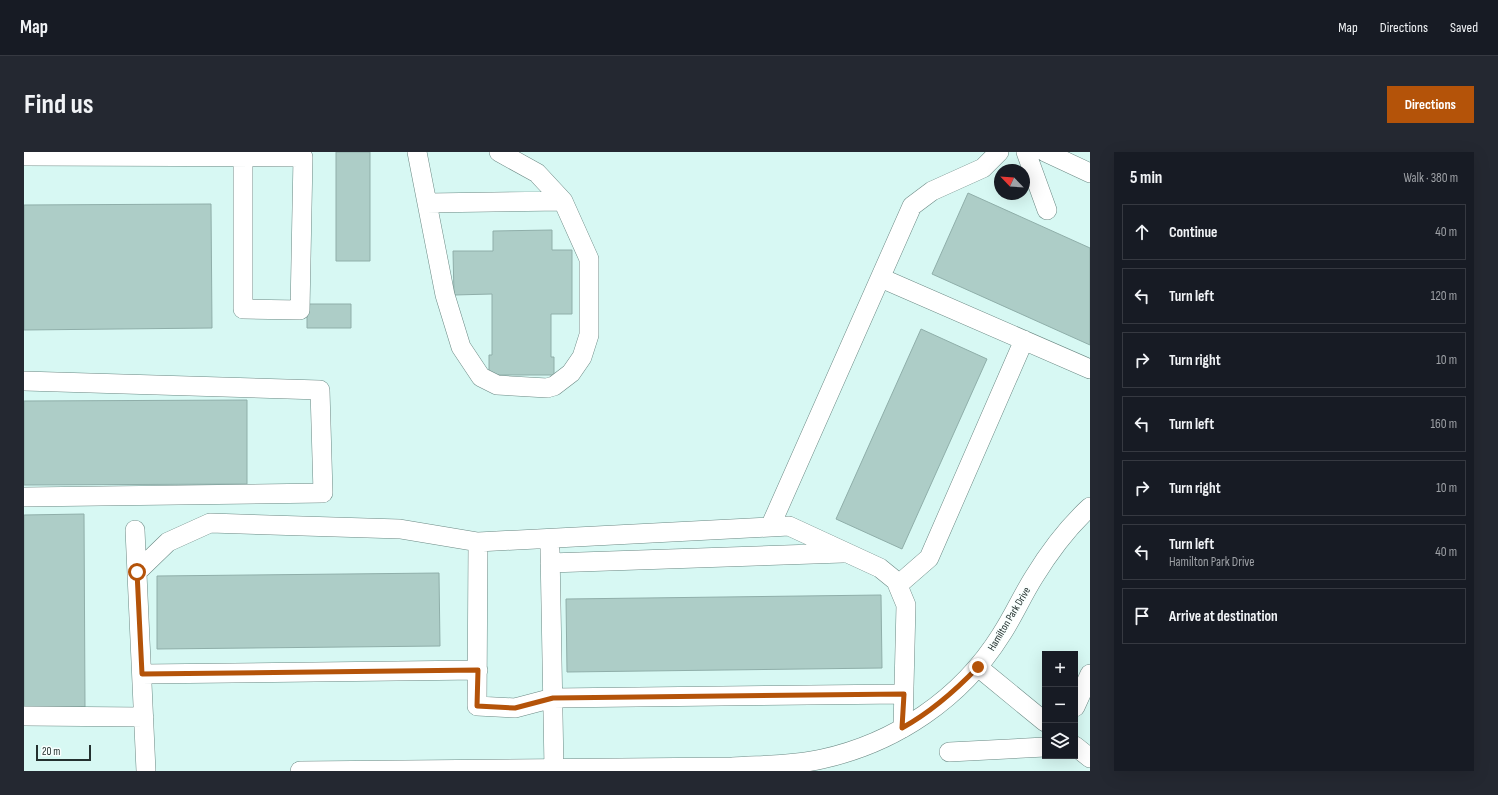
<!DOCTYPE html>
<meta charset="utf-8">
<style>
body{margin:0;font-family:"Sofia Sans Condensed",sans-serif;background:#242831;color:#f1f3f6}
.controls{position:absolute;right:12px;bottom:12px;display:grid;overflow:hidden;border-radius:0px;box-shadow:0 4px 16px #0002}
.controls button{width:36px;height:36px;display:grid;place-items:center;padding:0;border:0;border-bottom:1px solid #363941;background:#171b24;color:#f1f3f6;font:20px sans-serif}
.compass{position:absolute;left:970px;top:12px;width:36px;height:36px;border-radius:50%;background:#171b24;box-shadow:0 4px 16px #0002;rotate:295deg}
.scale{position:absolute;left:12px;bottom:10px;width:55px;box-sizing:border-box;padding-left:4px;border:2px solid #24312f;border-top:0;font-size:11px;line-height:14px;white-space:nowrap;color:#24312f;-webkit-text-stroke:3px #f9fffe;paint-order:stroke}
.stop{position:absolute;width:12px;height:12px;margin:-9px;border:3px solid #b45309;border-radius:50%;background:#fff}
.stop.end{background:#b45309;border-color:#fff;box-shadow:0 1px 4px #0008}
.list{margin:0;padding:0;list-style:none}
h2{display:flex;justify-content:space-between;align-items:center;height:52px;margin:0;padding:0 16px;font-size:17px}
h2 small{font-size:13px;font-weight:400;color:#9ea1a6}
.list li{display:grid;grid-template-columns:26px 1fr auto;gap:12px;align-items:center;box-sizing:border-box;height:56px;margin:0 8px 8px;padding:0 8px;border:1px solid #363941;border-radius:0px}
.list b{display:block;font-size:15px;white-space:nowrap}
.list p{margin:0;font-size:13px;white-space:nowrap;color:#9ea1a6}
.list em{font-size:13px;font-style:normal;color:#9ea1a6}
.icon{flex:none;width:22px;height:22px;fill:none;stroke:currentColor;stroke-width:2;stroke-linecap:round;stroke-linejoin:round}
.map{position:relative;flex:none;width:1066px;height:619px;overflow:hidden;border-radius:0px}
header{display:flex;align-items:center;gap:24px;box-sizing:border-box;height:56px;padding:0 20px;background:#171b24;border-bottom:1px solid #363941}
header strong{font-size:19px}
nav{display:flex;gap:22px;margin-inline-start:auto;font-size:14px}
.intro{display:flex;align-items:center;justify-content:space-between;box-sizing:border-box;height:96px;padding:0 24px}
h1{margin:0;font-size:28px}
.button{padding:10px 18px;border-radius:0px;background:#b45309;color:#fff;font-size:14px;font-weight:700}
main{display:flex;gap:24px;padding:0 24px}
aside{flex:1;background:#171b24;border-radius:0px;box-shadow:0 4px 16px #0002}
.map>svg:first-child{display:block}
.building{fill:#adcdc7;stroke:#8faea9}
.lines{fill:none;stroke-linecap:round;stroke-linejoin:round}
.minor-casing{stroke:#6b8984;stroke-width:20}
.minor{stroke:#fff;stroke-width:19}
.route{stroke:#b45309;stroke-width:5}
.labels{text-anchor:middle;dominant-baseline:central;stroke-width:3;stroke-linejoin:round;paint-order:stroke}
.street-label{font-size:11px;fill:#24312f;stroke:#f9fffe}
</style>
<header>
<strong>Map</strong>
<nav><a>Map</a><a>Directions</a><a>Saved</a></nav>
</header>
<div class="intro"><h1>Find us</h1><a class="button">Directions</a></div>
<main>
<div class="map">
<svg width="1066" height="619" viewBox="0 0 1066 619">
<rect width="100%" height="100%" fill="#d7f8f3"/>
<path class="building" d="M 312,0 L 346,0 L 346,109 L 312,109 Z
M 944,41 L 1066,96 L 1066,193 L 908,122 Z
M 187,52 L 188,176 L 0,178 L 0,53 Z
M 528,78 L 528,98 L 548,98 L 548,162 L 527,162 L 527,205 L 530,205 L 530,223 L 465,223 L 465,203 L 468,203 L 468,142 L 430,143 L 429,99 L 469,99 L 469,79 Z
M 283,152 L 327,152 L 327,176 L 283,176 Z
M 897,177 L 963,207 L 878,397 L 812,367 Z
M 223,248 L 223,332 L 0,333 L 0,249 Z
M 60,362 L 61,555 L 0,555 L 0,363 Z
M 415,421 L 416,494 L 133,497 L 133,424 Z
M 857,443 L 858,516 L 543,520 L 542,447 Z"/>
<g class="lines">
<g class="minor-casing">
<path id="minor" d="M 393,0 L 421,143 L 437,195 L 457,225 L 473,233 L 523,236 L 530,234 L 547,221 L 558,205 L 565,183 L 565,107 L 539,49 L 513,21 L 475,0
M 1002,0 L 1023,58
M 1021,0 L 1066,21
M 0,4 L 279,5 L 276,158 L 219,157 L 219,4
M 403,51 L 539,49
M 857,126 L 1066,217
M 0,229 L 296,238 L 299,341 L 0,345
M 746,375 L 888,54 L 908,39 L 959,16 L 975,0
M 111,378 L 122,619
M 454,390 L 453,554 L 491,556 L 529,546 L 879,542
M 526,398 L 530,617
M 526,411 L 819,401
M 113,420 L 144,390 L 186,371 L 376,377 L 454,390 L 765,374 L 856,416 L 872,429 L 882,453 L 879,576
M 874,433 L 905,406 L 1000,188
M 954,515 L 1021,570
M 118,522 L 454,518
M 1051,555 L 1066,522
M 0,564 L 120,565
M 1051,594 L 1066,606
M 925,600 L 1021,595
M 276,619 L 708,615 C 737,613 768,614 798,607 C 871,591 937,547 977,483 C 989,465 998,444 1010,425 C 1026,399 1043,376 1066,355"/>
</g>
<use href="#minor" class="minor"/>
</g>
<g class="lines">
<path class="route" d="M 113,420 L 118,522 L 454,518 L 453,554 L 491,556 L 529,546 L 880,542 L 878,576 C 907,560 931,539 954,515"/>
</g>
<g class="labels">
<g class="street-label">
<text transform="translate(985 467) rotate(-59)">Hamilton Park Drive</text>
</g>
</g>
</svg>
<div class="controls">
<button>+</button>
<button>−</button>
<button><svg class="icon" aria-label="layers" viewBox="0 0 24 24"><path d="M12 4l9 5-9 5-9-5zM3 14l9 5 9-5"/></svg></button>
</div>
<svg class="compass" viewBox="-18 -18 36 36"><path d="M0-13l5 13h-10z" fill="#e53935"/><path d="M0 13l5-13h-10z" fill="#9ea1a6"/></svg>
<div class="scale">20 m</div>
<div class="stop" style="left:113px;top:420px"></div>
<div class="stop end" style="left:954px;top:515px"></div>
</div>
<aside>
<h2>5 min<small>Walk · 380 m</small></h2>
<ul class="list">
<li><svg class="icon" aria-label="ahead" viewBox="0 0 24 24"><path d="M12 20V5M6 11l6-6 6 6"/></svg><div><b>Continue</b></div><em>40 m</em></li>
<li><svg class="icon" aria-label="left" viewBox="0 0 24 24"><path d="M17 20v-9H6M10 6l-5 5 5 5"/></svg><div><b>Turn left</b></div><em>120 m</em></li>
<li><svg class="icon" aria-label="right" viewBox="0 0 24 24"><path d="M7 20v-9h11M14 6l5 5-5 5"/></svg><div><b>Turn right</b></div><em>10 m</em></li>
<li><svg class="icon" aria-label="left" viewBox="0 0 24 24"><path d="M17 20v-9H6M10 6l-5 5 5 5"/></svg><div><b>Turn left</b></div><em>160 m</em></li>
<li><svg class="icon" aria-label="right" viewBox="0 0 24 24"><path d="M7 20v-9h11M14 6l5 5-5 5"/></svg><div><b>Turn right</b></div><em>10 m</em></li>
<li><svg class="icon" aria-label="left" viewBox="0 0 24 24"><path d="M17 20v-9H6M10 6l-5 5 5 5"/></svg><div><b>Turn left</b><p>Hamilton Park Drive</p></div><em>40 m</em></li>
<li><svg class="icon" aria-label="arrive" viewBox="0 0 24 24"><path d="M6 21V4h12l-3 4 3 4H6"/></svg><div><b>Arrive at destination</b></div></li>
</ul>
</aside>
</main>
